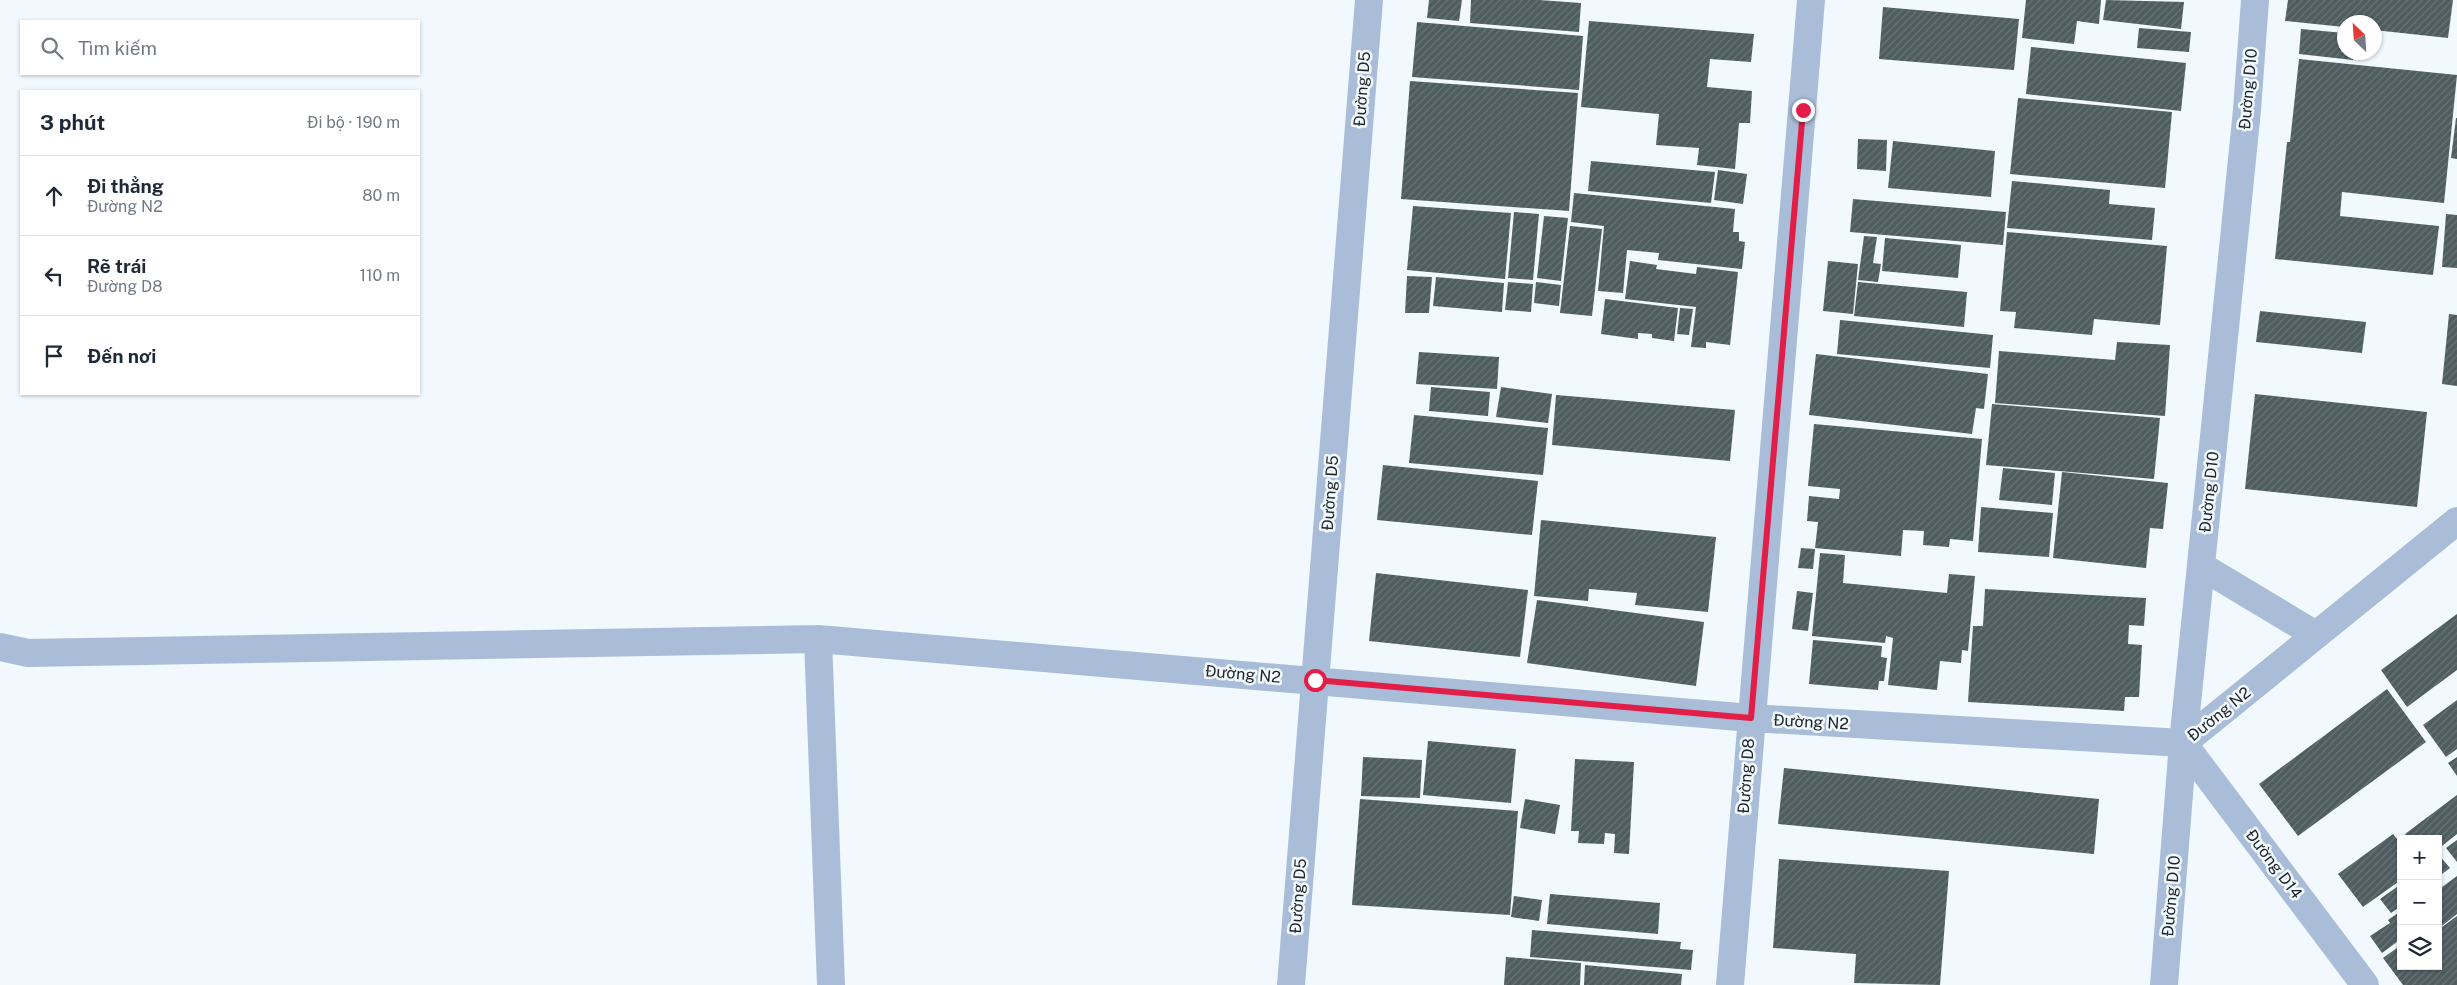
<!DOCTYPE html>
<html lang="vi">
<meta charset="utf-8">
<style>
body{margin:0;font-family:"Public Sans",sans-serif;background:#f6f6f7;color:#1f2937}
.controls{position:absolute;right:15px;bottom:15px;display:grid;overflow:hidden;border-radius:0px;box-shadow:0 1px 4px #0004}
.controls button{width:45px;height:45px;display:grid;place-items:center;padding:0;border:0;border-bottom:1px solid #e0e1e3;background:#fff;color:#1f2937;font:25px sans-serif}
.compass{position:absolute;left:2337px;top:15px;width:45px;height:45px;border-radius:50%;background:#fff;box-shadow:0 1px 4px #0004;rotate:335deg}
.stop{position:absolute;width:15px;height:15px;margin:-11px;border:4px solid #e11d48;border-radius:50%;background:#fff}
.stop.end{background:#e11d48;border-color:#fff;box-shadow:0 1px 5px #0008}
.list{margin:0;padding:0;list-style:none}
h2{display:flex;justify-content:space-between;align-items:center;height:65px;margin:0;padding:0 20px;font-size:21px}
h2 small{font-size:16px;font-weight:400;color:#747a83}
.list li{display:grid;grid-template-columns:32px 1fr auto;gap:15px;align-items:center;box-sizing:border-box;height:80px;padding:0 20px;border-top:1px solid #e0e1e3}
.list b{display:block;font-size:19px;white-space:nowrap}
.list p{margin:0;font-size:16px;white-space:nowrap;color:#747a83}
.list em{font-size:16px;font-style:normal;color:#747a83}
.icon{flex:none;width:28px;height:28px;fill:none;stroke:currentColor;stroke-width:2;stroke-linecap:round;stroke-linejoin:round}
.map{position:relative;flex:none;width:2457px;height:985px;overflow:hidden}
.search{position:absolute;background:#fff;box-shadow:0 1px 4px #0004;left:20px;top:20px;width:400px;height:55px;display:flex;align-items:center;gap:12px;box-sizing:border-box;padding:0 18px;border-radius:0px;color:#747a83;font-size:19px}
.panel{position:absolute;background:#fff;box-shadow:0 1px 4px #0004;left:20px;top:90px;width:400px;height:305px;border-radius:0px}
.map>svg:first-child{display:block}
.building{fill:url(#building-hatch)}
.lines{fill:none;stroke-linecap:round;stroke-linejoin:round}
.minor{stroke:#aabdd8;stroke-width:28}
.route{stroke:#e11d48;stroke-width:6}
.labels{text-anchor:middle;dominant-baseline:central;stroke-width:5;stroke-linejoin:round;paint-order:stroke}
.street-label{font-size:16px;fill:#1e2427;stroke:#f1f9fe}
</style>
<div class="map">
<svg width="2457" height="985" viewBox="0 0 2457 985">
<defs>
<pattern id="building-hatch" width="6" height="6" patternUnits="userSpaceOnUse" patternTransform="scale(1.25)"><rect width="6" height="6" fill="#4e5d60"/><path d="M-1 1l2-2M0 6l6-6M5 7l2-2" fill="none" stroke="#6a7578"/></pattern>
</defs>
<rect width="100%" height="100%" fill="#f1f9fe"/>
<path class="building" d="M 1429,0 L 1462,0 L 1459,21 L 1427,18 Z
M 1471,0 L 1539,0 L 1581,3 L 1579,32 L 1470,23 Z
M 2026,0 L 2101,0 L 2099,24 L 2077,21 L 2074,44 L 2022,38 Z
M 2106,0 L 2184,2 L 2181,29 L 2103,20 Z
M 2288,0 L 2453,0 L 2448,38 L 2374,30 L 2374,22 L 2344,22 L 2344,27 L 2285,21 Z
M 1883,7 L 2019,19 L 2014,70 L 1879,59 Z
M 1589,21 L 1754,34 L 1751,62 L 1710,59 L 1707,87 L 1752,91 L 1750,123 L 1739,123 L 1735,169 L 1697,165 L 1699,148 L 1656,145 L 1659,114 L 1581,107 Z
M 1417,22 L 1583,36 L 1579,90 L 1412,77 Z
M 2139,28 L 2191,32 L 2189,52 L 2137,48 Z
M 2301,29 L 2344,33 L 2344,52 L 2354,52 L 2353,60 L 2299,54 Z
M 2031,47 L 2186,63 L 2181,111 L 2026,94 Z
M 2299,59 L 2457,75 L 2444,203 L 2342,192 L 2340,216 L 2439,226 L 2433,275 L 2275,259 L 2287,142 L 2290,142 Z
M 1410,81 L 1578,93 L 1569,211 L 1401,199 Z
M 2018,98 L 2172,112 L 2165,188 L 2010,174 Z
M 2456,118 L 2457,118 L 2457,159 L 2451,158 Z
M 1858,139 L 1887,140 L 1886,171 L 1857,169 Z
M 1893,141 L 1995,151 L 1991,197 L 1888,188 Z
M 1591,161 L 1715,172 L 1711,203 L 1588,191 Z
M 1718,170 L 1747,174 L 1743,204 L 1714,200 Z
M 2012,181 L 2110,190 L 2109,204 L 2155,208 L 2152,240 L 2007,228 Z
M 1574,193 L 1735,209 L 1733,232 L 1739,232 L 1739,241 L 1745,242 L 1742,269 L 1658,260 L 1659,253 L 1627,250 L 1623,293 L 1598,291 L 1604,226 L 1571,222 Z
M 1853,199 L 2006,212 L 2003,245 L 1850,232 Z
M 1413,206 L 1511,213 L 1505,279 L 1407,270 Z
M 1514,212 L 1539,214 L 1533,280 L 1508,278 Z
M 2446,214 L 2457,215 L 2457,268 L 2442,267 Z
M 1544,216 L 1568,218 L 1561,281 L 1537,278 Z
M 1570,226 L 1602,229 L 1592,316 L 1560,313 Z
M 2007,232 L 2167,246 L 2160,325 L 2094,319 L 2092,335 L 2014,328 L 2016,312 L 2000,311 Z
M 1864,236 L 1877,237 L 1873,263 L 1881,264 L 1878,282 L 1858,280 Z
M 1885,238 L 1961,245 L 1958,278 L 1882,271 Z
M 1630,261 L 1657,265 L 1656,269 L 1696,274 L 1697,267 L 1738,272 L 1730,345 L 1706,342 L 1706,348 L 1691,347 L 1696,307 L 1625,299 Z
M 1828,261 L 1858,264 L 1853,314 L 1823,311 Z
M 1407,276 L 1432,277 L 1429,313 L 1405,313 Z
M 1436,277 L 1504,283 L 1502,312 L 1433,306 Z
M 1508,282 L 1533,284 L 1531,312 L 1505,310 Z
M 1536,282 L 1561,285 L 1559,306 L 1534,303 Z
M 1858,282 L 1967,292 L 1964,327 L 1854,316 Z
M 1605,299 L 1678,308 L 1674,341 L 1652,338 L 1652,334 L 1638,333 L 1638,339 L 1601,334 Z
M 1680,308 L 1693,309 L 1689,335 L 1677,334 Z
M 2260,311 L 2366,322 L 2362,353 L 2256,342 Z
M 2449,314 L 2457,315 L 2457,386 L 2442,384 Z
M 1840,320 L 1993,335 L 1990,368 L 1837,354 Z
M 2117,342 L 2170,345 L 2165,416 L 1995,403 L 1999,351 L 2115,360 Z
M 1419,352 L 1499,357 L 1497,389 L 1416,384 Z
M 1816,354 L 1988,374 L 1984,409 L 1976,408 L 1972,434 L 1809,415 Z
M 1431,387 L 1490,392 L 1488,416 L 1429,411 Z
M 1501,387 L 1552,394 L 1548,423 L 1496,417 Z
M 2255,394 L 2427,412 L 2417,507 L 2245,489 Z
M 1556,395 L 1735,410 L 1730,461 L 1552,445 Z
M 1992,404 L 2160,418 L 2154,479 L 1986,465 Z
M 1414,415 L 1548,428 L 1543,475 L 1409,463 Z
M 1814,424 L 1982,439 L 1973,541 L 1950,539 L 1949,547 L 1923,545 L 1924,531 L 1903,530 L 1901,556 L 1815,548 L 1818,522 L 1807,521 L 1809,496 L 1839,499 L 1840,489 L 1808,486 Z
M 1383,465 L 1538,481 L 1532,535 L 1377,520 Z
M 2003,468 L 2055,473 L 2052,505 L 1999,500 Z
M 2062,472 L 2168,483 L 2163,529 L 2150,528 L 2146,568 L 2053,558 Z
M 1981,507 L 2053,513 L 2049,557 L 1978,552 Z
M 1541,520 L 1716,537 L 1708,612 L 1635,605 L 1637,593 L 1589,589 L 1588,601 L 1534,596 Z
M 1801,548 L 1815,549 L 1813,569 L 1798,568 Z
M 1820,553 L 1845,555 L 1843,583 L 1947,593 L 1949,574 L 1975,576 L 1968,651 L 1962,650 L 1961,663 L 1940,661 L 1937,690 L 1888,685 L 1893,638 L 1886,636 L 1885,643 L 1812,636 Z
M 1376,573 L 1528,590 L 1520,657 L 1369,641 Z
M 1985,589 L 2146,598 L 2144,626 L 2129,625 L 2128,644 L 2142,645 L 2139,697 L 2125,697 L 2124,711 L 1968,702 L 1973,626 L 1983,626 Z
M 1797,591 L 1813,593 L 1808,631 L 1792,629 Z
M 1537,600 L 1704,622 L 1696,686 L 1527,663 Z
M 2457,614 L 2457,670 L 2407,707 L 2381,670 Z
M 1813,640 L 1882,646 L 1881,657 L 1887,658 L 1884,681 L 1879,681 L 1878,690 L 1809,684 Z
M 2387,689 L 2426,742 L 2298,836 L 2259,784 Z
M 2457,700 L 2457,749 L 2446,757 L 2423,725 Z
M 1428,741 L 1516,749 L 1511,803 L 1423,795 Z
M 1363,757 L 1422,760 L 1420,798 L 1361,796 Z
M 2457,757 L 2457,776 L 2448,763 Z
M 1575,759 L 1634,762 L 1629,854 L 1614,853 L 1615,834 L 1605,833 L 1604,844 L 1578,843 L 1579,831 L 1571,831 Z
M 1784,768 L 2099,799 L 2094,854 L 1778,824 Z
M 2457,795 L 2457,834 L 2438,849 L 2438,839 L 2409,839 L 2405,834 Z
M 1360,799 L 1518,811 L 1510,915 L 1352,905 Z
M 1525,799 L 1560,805 L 1555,834 L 1520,828 Z
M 2393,834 L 2401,844 L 2401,880 L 2363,907 L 2338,874 Z
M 2457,840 L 2457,862 L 2446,848 Z
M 2438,854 L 2450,868 L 2438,877 Z
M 1779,859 L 1949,871 L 1940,985 L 1854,983 L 1856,954 L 1773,948 Z
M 2457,876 L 2457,914 L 2438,929 L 2438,890 Z
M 2401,884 L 2401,906 L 2391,913 L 2380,899 Z
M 1550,894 L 1660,903 L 1658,934 L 1547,924 Z
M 1514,896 L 1542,900 L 1539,921 L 1511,917 Z
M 2401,911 L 2401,939 L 2382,953 L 2370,936 L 2390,923 L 2388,920 Z
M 2457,916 L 2457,985 L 2403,985 L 2383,958 L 2401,945 L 2401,966 L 2438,966 L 2438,930 Z
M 1532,930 L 1681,942 L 1680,949 L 1693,950 L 1691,970 L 1530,957 Z
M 1506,957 L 1581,963 L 1580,985 L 1504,985 Z
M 1585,965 L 1682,974 L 1681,985 L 1584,985 Z"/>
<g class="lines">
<path class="minor" d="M 2201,566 L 2316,635
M 818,639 L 831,985
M 0,647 L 28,653 L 818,639 L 1751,718 L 2183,743 L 2457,521
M 2183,743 L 2365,985
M 1291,985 L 1369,0
M 1730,985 L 1811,0
M 2164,985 L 2183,743 L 2247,110 L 2255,0"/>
</g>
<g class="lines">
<path class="route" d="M 1315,680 L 1751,718 L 1803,110"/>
</g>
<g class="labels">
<g class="street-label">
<text transform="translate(1362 89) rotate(-86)">Đường D5</text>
<text transform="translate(2248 89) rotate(-85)">Đường D10</text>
<text transform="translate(2209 492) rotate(-84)">Đường D10</text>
<text transform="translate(1330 493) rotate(-86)">Đường D5</text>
<text transform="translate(1243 674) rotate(5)">Đường N2</text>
<text transform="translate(2219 714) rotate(-39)">Đường N2</text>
<text transform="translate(1811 722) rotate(3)">Đường N2</text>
<text transform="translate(1746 776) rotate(-86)">Đường D8</text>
<text transform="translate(2274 864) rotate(53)">Đường D14</text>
<text transform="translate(1298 896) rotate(-86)">Đường D5</text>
<text transform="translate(2171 896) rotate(-85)">Đường D10</text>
</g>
</g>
</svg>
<div class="controls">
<button>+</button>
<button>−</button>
<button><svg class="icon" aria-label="layers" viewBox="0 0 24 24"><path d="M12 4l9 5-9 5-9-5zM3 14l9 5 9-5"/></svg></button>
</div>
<svg class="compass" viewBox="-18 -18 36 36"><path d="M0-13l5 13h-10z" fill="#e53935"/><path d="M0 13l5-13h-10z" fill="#747a83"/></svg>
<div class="stop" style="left:1315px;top:680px"></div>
<div class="stop end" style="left:1803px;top:110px"></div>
<div class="search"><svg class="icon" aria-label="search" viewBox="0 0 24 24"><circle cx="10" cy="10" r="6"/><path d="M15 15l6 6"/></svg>Tìm kiếm</div>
<section class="panel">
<h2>3 phút<small>Đi bộ · 190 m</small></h2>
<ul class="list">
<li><svg class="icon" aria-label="ahead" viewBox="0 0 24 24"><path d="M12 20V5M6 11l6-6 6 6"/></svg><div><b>Đi thẳng</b><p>Đường N2</p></div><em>80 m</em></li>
<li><svg class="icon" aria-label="left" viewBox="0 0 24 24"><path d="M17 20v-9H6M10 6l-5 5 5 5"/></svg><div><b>Rẽ trái</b><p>Đường D8</p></div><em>110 m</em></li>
<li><svg class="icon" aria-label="arrive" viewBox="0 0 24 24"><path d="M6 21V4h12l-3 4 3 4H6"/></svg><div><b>Đến nơi</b></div></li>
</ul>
</section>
</div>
